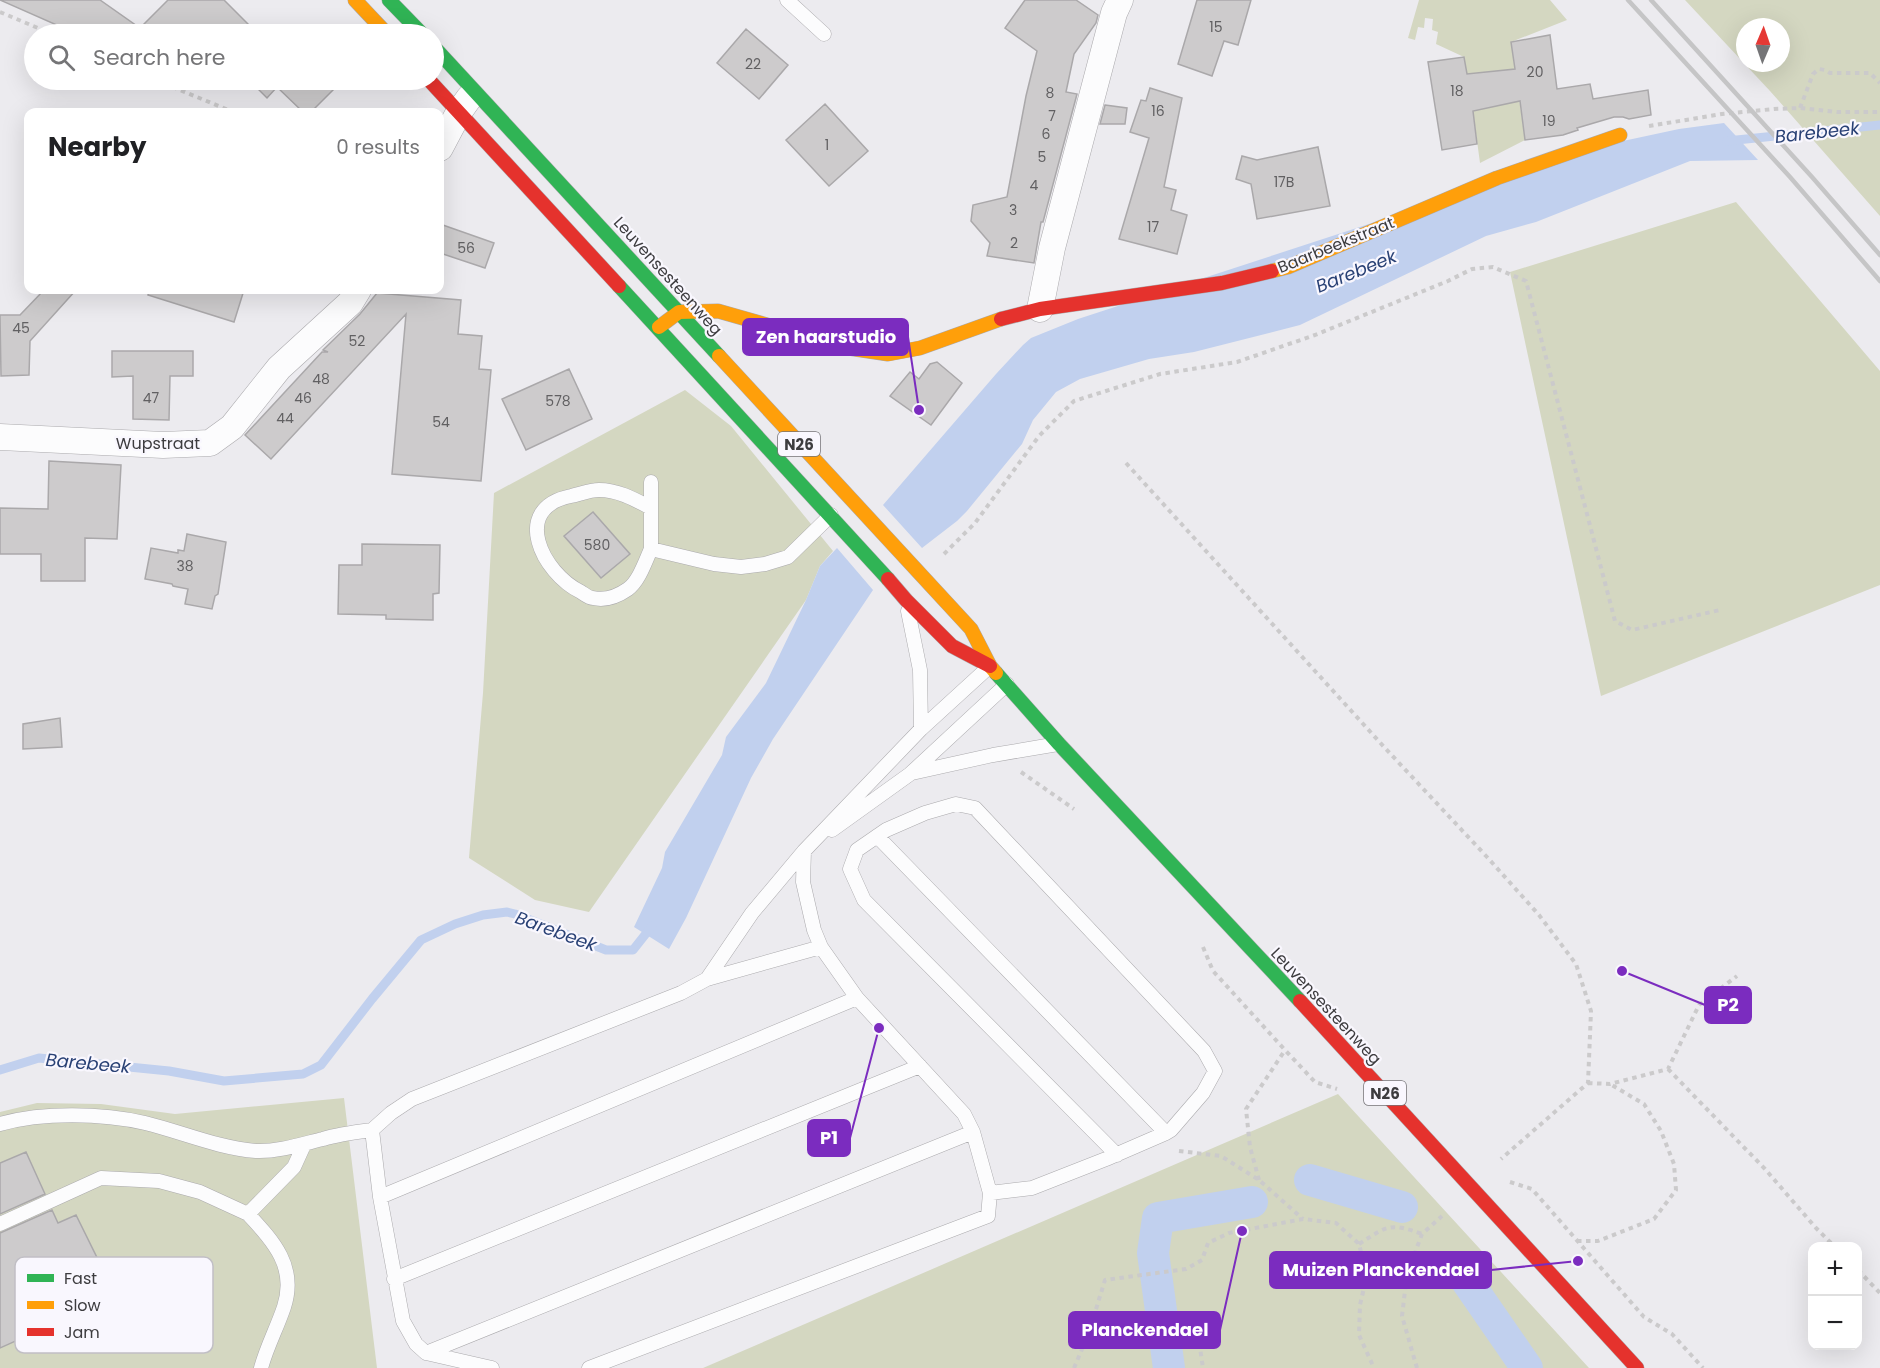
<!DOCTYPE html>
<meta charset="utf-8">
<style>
body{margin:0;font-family:Poppins,sans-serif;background:#f6f6f6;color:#202124}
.controls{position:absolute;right:18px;bottom:18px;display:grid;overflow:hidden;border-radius:12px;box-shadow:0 6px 24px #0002}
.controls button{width:54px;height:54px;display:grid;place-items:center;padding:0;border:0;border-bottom:2px solid #e0e0e0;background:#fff;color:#202124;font:30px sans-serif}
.compass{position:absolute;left:1736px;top:18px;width:54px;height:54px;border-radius:50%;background:#fff;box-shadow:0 6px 24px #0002;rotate:2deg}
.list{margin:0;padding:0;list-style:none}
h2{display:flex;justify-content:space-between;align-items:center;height:78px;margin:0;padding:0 24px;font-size:26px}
h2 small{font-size:20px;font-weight:400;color:#757577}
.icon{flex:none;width:33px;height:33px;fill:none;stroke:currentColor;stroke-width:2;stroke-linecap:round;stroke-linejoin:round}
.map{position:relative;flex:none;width:1880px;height:1368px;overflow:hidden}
.search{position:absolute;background:#fff;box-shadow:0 6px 24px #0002;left:24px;top:24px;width:420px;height:66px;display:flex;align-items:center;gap:15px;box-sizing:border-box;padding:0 21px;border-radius:33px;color:#757577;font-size:22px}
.panel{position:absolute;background:#fff;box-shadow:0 6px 24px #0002;left:24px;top:108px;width:420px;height:186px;border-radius:12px}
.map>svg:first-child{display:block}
.green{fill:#d4d7c1;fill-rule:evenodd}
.water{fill:#c1d0ee}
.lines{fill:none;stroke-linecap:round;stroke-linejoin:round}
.stream{stroke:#c1d0ee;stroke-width:9}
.canal{stroke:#c1d0ee;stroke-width:32}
.building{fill:#cdcbcc;stroke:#aaa8aa;stroke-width:1.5}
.lane-casing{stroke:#abaaad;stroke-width:15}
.street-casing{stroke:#abaaad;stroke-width:27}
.fast-casing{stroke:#abaaad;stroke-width:15}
.slow-casing{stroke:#abaaad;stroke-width:15}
.jam-casing{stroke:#abaaad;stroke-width:15}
.path{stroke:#cbcacb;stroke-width:4;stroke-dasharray:4.5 4.5;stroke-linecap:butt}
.lane{stroke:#fcfcfd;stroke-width:14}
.street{stroke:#fcfcfd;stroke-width:26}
.fast{stroke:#30b455;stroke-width:14}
.slow{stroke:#ff9f0a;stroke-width:14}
.jam{stroke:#e5322d;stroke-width:14}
.rail{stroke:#c5c5c6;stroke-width:4.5}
.labels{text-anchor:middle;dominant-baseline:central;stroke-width:4.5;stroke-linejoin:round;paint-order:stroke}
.number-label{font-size:14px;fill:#616062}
.shield{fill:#f9f7fe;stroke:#757478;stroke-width:1.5}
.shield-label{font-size:15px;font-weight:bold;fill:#3d3c3f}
.street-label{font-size:16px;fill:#3d3c3f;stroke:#f9f7fe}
.water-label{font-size:18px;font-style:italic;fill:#294175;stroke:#f9f7fe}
.key{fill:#f9f7fe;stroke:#c1bfc5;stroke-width:1.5}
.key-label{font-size:16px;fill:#3d3c3f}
.leader{fill:none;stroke:#7b2cbf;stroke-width:2}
.callout-dot{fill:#7b2cbf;stroke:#f9f7fe;stroke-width:2}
.callout{fill:#7b2cbf;stroke:#7b2cbf;stroke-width:2}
.callout-label{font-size:18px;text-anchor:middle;font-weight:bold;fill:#fff}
</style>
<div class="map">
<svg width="1880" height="1368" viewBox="0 0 1880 1368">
<rect width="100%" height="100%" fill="#ecebef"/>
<path class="green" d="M 1419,0 L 1550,0 L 1567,20 L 1511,42 L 1525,140 L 1480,163 L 1473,111 L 1484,108 L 1478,73 L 1467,74 L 1464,57 L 1436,44 L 1438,32 L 1432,30 L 1433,19 L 1425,18 L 1424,28 L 1418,27 L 1415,40 L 1408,38 Z
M 1685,0 L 1880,0 L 1880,216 L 1770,91 ZM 1745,27 L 1781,27 L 1781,63 L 1745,63 Z
M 1736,202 L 1880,371 L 1880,585 L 1601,696 L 1510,272 Z
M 685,390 L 731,426 L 833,551 L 820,566 L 806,600 L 589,912 L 535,900 L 469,858 L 483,693 L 494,493 Z
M 1338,1094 L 1589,1368 L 703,1368 Z
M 344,1098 L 377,1368 L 0,1368 L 0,1112 L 37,1103 L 101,1104 L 175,1114 Z"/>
<path class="water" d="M 1724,123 L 1758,160 L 1690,161 L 1536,222 L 1486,236 L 1300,325 L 1194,352 L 1149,359 L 1080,379 L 1056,392 L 1033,420 L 1022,444 L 967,511 L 957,521 L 922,548 L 883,505 L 996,374 L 1023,345 L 1031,338 L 1078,319 L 1623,141 L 1679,129 Z
M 837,548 L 873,590 L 773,739 L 751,778 L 686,918 L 669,949 L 634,927 L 662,868 L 665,852 L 722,755 L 726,737 L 766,683 L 806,600 L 820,566 Z"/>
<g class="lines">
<path class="stream" d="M 1727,141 L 1880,125
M 0,1070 L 39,1058 L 169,1071 L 224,1081 L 303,1074 L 321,1065 L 372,999 L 421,940 L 455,924 L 483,915 L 507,912 L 515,914 L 606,950 L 633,950 L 652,926"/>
<path class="canal" d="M 1310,1180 L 1402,1207
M 1464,1277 L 1527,1368
M 1169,1368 L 1153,1253 L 1158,1218 L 1252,1202"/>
</g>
<path class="building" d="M 0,0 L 100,0 L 140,28 L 168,0 L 224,0 L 258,34 L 77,34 Z
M 1025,0 L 1076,0 L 1098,15 L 1096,23 L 1074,54 L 1066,92 L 1077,94 L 1043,222 L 1041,222 L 1034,263 L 987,256 L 990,243 L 971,221 L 973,205 L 1007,197 L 1026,96 L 1037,51 L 1005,28 Z
M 1197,0 L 1251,0 L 1238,45 L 1224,41 L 1212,76 L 1178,64 Z
M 746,29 L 788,65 L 759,99 L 717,63 Z
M 1550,35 L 1557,89 L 1590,84 L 1593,99 L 1648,90 L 1651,115 L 1629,119 L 1623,117 L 1614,117 L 1577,128 L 1578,130 L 1563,135 L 1525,140 L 1520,101 L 1473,111 L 1477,144 L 1442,150 L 1428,62 L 1464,57 L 1467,74 L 1515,69 L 1511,42 Z
M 249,80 L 331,80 L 337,86 L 311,112 L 303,112 L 277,87 L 267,98 Z
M 1150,88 L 1182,98 L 1164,187 L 1176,190 L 1171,210 L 1187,215 L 1177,254 L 1119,239 L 1149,138 L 1130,132 L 1141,100 L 1146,101 Z
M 825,104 L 868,151 L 829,186 L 786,140 Z
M 1105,105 L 1127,108 L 1125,124 L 1100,124 Z
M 1318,147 L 1330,206 L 1257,219 L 1251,184 L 1236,179 L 1242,156 L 1257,160 Z
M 440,224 L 494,243 L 485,268 L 440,253 Z
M 44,290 L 76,290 L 30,341 L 29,375 L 1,376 L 0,315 L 20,315 Z
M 149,290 L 244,290 L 234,322 L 148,295 Z
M 377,293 L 461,300 L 458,334 L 482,336 L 479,369 L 491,370 L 481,481 L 392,474 L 406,314 L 271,459 L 245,435 L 322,352 L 328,352 L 323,350 L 360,314 Z
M 112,351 L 193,351 L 193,376 L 170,376 L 169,420 L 133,419 L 133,376 L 112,377 Z
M 937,362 L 962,383 L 931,425 L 890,396 L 910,372 L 919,379 L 930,364 Z
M 569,369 L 592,419 L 526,450 L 502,399 Z
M 49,461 L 121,465 L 117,539 L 85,538 L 85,581 L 41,581 L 41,554 L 0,554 L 0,508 L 48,509 Z
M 593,512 L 630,554 L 601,578 L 564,536 Z
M 187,534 L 226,542 L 218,594 L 215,596 L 212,609 L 185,604 L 188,589 L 173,586 L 172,584 L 145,579 L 151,548 L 178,553 L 178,550 L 184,551 Z
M 362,544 L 440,545 L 439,593 L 433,594 L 433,620 L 386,619 L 386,615 L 338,614 L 339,565 L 362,565 Z
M 60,718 L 62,747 L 23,749 L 23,724 Z
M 26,1152 L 45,1194 L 0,1214 L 0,1163 Z
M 52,1210 L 58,1223 L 76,1215 L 116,1296 L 0,1348 L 0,1233 Z"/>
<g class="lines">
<g class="lane-casing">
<path id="lane" d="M 787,0 L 824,34
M 651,482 L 651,549 L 714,564 L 741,567 L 765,564 L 788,557 L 831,515
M 651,508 C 634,499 618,490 599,490 C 590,490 580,494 571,496 C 510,508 542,573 581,592 C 584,594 589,598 593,598 C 606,601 618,596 628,589 C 639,581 645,562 651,549
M 908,611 L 920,670 L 921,729
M 912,773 L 993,755 L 1058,744
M 832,830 L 910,774 L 1007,684
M 877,836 L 1166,1133
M 707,979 L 821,947
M 0,1124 C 42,1112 102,1113 145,1123 C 182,1132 218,1148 256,1151 C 278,1152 302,1144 323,1139 C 339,1134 356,1132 372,1130
M 990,1193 L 1032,1188 L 1106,1159 L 1166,1133 L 1171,1130 L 1203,1093 L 1215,1071 L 1204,1051 L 975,808 L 956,804 L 925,813 L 886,830 L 857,850 L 850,869 L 864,900 L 1117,1155
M 380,1197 L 857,998
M 248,1214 C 274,1242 297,1267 284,1307 C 277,1328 267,1346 261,1368
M 0,1224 L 101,1178 L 159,1181 L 200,1192 L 248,1214 L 294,1167 L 304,1145
M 394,1279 L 920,1066
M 426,1353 L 973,1132
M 492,1368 L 426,1353 L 416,1344 L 403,1321 L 380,1197 L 372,1130 L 391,1113 L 412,1099 L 681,993 L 707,979 L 752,913 L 804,851 L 921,729 L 990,666
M 589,1368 L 988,1216 L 990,1193 L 973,1132 L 964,1114 L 857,998 L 821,947 L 814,930 L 803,882 L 804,851"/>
</g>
<g class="street-casing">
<path id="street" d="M 440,148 L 459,112 L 469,98
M 1040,309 L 1052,248 L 1114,13 L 1120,0
M 0,437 L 163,445 L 210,443 L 232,427 L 279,368 L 350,303 L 358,290"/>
</g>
<g class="fast-casing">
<path id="fast" d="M 389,0 L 422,34
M 434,47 L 719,356
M 619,286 L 888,579
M 996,673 L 1059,744 L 1300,1001"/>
</g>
<g class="slow-casing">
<path id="slow" d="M 355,0 L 387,34
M 1272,271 L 1288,267 L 1497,178 L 1620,135
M 659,327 L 679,312 L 718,311 L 848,348 L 888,354 L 920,348 L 1001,319
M 719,356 L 971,629 L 990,666 L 996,673"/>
</g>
<g class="jam-casing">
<path id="jam" d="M 429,80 L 619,286
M 1001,319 L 1040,309 L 1222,283 L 1272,271
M 888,579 L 906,600 L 952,646 L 990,666
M 1300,1001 L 1637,1368"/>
</g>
<path class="path" d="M 0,12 L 52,34
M 156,80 L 233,112
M 1800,108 L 1813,74 L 1819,69 L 1825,70 L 1830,73 L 1870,73 L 1880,83
M 1649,126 L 1722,114 L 1774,109 L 1800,108 L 1837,112 L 1880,112
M 1126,463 L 1385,748 L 1487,857 L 1539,915 L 1576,964 L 1591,1011 L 1588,1083 L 1501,1159
M 944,554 L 975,523 L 1039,436 L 1074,401 L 1160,374 L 1237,362 L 1315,335 L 1448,281 L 1472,269 L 1493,267 L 1526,281 L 1615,621 L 1632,630 L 1720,610
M 1021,772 L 1074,809
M 1203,947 L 1213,971 L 1285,1050 L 1315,1082 L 1337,1089
M 1668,1069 L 1765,1169 L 1816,1228 L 1834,1246
M 1588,1083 L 1610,1084 L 1668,1069 L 1699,1005 L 1737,976
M 1179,1151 L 1221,1156 L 1259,1180 L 1303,1219
M 1259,1180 L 1250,1147 L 1246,1109 L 1285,1050
M 1510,1182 L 1532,1189 L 1644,1317 L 1672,1334 L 1703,1368
M 1577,1241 L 1598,1241 L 1654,1219 L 1676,1190 L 1674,1164 L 1661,1131 L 1644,1104 L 1610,1084
M 1359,1244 C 1387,1226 1390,1222 1422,1234
M 1858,1270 L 1880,1293
M 1198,1334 L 1203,1368
M 1074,1368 L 1088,1335 L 1105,1280 L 1186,1269 L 1202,1260 L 1208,1243 L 1229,1233 L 1303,1219 L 1336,1223 L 1359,1244 L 1367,1275 L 1360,1305 L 1359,1335 L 1374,1368
M 1417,1368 L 1402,1316 L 1407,1274 L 1422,1234 L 1442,1216"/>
<use href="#lane" class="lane"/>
<use href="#street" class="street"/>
<use href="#fast" class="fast"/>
<use href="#slow" class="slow"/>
<use href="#jam" class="jam"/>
<path class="rail" d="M 1628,0 L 1790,177 L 1880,281
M 1651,0 L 1812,177 L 1880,255"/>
</g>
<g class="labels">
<g class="number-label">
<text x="1216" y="27">15</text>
<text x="753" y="64">22</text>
<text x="1535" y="72">20</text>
<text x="1457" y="91">18</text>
<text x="1050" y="93">8</text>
<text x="1158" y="111">16</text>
<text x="1052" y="116">7</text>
<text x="1549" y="121">19</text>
<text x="1046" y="134">6</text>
<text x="827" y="145">1</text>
<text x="1042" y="157">5</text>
<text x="1284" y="182">17B</text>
<text x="1034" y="185">4</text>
<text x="1013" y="210">3</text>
<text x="1153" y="227">17</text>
<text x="1014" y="243">2</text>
<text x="466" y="248">56</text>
<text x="21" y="328">45</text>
<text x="357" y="341">52</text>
<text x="321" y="379">48</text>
<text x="151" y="398">47</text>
<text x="303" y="398">46</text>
<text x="558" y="401">578</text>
<text x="285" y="418">44</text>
<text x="441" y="422">54</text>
<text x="597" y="545">580</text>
<text x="185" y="566">38</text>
</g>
<g class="shield">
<rect x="778" y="432" width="42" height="24" rx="4.5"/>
<rect x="1364" y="1081" width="42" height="24" rx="4.5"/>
</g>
<g class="shield-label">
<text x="799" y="444">N26</text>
<text x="1385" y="1093">N26</text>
</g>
<g class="street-label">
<text transform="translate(1336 245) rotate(-22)">Baarbeekstraat</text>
<text transform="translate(668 276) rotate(48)">Leuvensesteenweg</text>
<text x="158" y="443">Wupstraat</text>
<text transform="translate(1326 1006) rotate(47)">Leuvensesteenweg</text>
</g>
<g class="water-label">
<text transform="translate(1817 132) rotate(-6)">Barebeek</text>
<text transform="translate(1356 271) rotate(-22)">Barebeek</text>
<text transform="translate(556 931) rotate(20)">Barebeek</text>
<text transform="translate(88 1063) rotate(5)">Barebeek</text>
</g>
</g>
<rect x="15" y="1257" width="198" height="96" rx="9" class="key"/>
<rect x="27" y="1274" width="27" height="8" fill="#30b455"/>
<rect x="27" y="1301" width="27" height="8" fill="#ff9f0a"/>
<rect x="27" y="1328" width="27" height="8" fill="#e5322d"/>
<g class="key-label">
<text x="64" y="1284">Fast</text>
<text x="64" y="1311">Slow</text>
<text x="64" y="1338">Jam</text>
</g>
<path class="leader" d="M919 410L908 337M1622 971L1705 1005M879 1028L850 1138M1578 1261L1491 1270M1242 1231L1220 1330"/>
<g class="callout-dot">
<circle cx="919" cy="410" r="6"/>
<circle cx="1622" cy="971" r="6"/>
<circle cx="879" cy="1028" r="6"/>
<circle cx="1578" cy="1261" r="6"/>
<circle cx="1242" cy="1231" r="6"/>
</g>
<g class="callout">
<rect x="743" y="319" width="165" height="36" rx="6"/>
<rect x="1705" y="987" width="46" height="36" rx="6"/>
<rect x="808" y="1120" width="42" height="36" rx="6"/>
<rect x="1270" y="1252" width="221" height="36" rx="6"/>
<rect x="1069" y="1312" width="151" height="36" rx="6"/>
</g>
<g class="callout-label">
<text x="826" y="343">Zen haarstudio</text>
<text x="1728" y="1011">P2</text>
<text x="829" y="1144">P1</text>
<text x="1381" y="1276">Muizen Planckendael</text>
<text x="1145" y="1336">Planckendael</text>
</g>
</svg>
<div class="controls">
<button>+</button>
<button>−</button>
</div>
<svg class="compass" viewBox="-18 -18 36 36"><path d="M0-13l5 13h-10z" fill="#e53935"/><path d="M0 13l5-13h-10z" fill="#757577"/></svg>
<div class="search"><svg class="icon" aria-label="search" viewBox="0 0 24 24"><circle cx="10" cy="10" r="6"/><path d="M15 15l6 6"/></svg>Search here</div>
<section class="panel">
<h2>Nearby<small>0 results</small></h2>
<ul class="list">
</ul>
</section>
</div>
